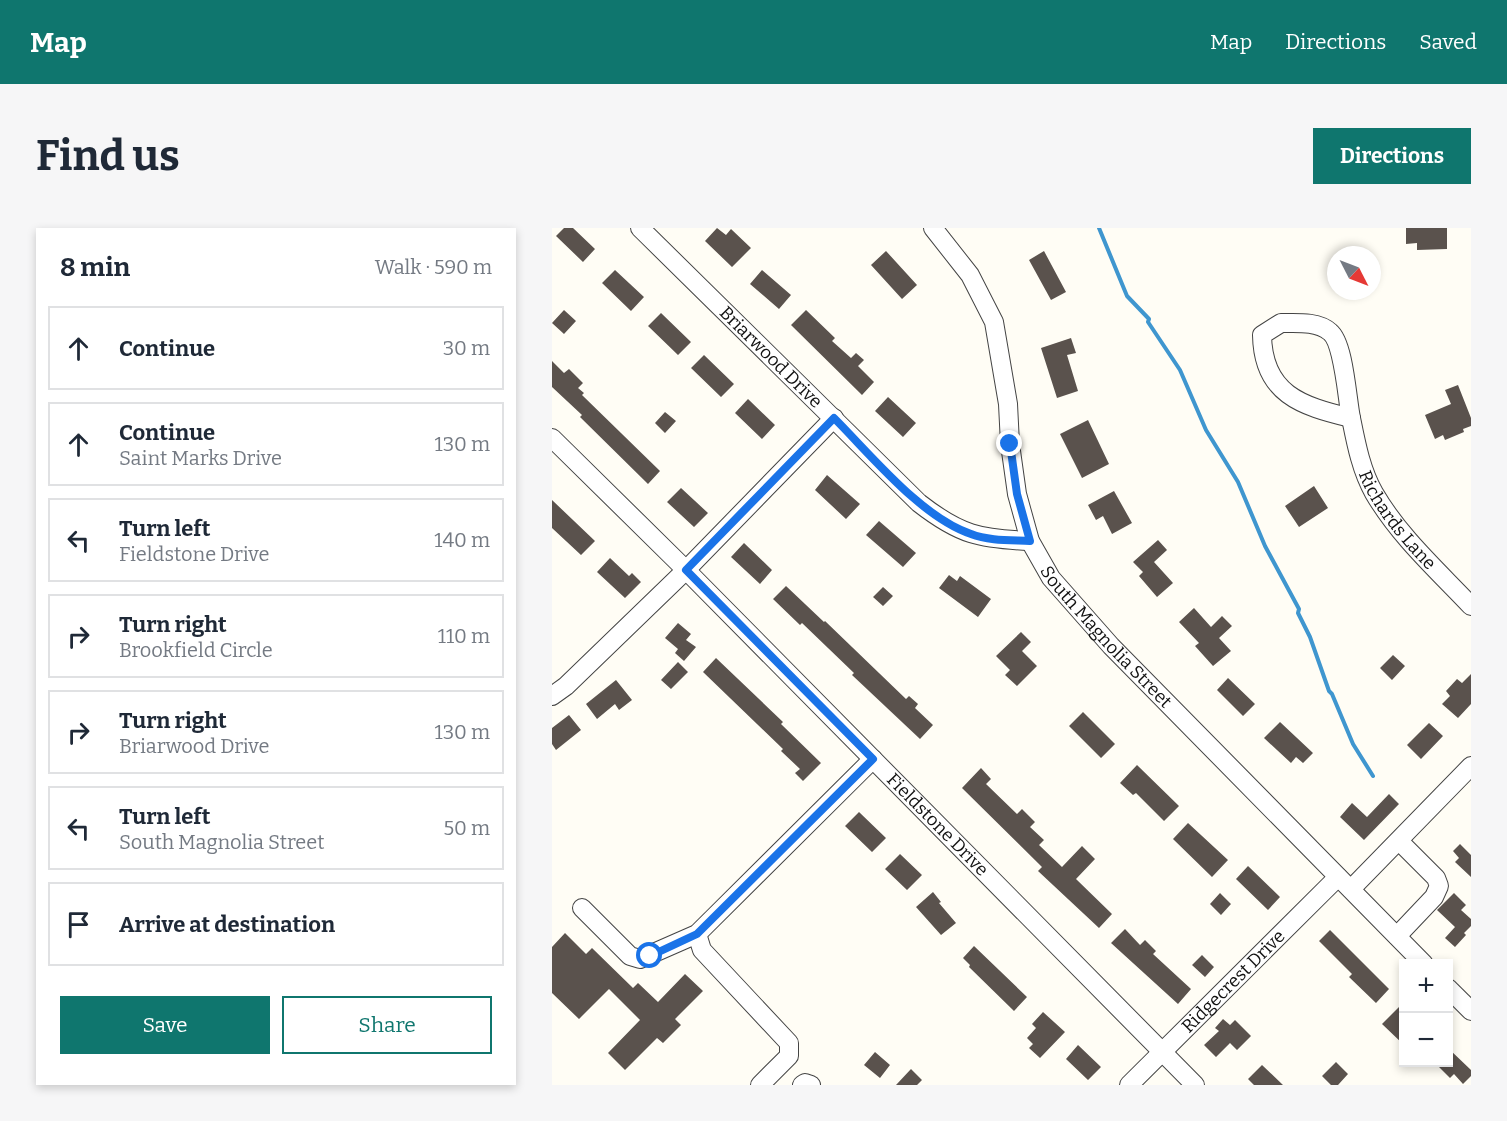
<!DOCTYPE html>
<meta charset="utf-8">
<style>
body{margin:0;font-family:Bitter,serif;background:#f6f6f7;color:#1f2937}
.controls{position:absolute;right:18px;bottom:18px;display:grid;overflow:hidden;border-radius:0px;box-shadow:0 3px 9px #0003}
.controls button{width:54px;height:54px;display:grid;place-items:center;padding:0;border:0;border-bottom:2px solid #e0e1e3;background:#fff;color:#1f2937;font:30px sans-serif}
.compass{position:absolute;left:775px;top:18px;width:54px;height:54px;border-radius:50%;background:#fff;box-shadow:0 3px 9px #0003;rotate:132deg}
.stop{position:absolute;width:18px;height:18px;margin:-14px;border:4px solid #1a73e8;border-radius:50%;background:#fff}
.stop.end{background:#1a73e8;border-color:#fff;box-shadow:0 2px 6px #0008}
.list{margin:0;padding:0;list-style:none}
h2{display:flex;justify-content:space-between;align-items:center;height:78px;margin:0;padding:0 24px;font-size:26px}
h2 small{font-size:20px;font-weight:400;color:#747a83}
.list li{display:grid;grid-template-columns:39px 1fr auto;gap:18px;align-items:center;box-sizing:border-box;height:84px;margin:0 12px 12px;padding:0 12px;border:2px solid #e0e1e3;border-radius:0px}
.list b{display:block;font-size:22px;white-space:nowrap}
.list p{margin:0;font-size:20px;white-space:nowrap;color:#747a83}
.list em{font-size:20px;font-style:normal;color:#747a83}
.actions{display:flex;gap:12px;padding:18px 24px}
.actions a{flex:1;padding:14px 0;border:2px solid #0f766e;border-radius:0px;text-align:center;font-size:21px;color:#0f766e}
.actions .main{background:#0f766e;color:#fff}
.icon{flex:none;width:33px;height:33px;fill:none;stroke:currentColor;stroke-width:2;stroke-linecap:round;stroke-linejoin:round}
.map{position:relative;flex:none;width:919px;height:857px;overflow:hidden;border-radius:0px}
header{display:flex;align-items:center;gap:36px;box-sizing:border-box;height:84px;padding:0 30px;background:#0f766e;color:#fff}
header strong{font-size:28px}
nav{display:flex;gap:33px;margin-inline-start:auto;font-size:21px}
.intro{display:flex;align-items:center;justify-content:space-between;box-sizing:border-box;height:144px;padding:0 36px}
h1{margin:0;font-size:42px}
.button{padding:15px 27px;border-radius:0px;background:#0f766e;color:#fff;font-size:21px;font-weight:700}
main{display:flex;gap:36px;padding:0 36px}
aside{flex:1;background:#fff;border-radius:0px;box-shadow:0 3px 9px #0003}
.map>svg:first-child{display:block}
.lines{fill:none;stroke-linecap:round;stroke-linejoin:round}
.stream{stroke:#3f96cf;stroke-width:4}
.building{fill:#5a524d}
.minor-casing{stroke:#444;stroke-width:20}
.minor{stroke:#fff;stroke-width:18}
.route{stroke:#1a73e8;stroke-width:8}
.labels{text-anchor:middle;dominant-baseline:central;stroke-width:6;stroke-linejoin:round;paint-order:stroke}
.street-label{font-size:18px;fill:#111;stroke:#fff}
</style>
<header>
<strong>Map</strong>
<nav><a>Map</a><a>Directions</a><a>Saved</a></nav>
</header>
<div class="intro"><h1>Find us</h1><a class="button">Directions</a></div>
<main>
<aside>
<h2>8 min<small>Walk · 590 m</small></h2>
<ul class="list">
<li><svg class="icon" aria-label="ahead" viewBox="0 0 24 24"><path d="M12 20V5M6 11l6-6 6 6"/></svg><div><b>Continue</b></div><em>30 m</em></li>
<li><svg class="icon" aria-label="ahead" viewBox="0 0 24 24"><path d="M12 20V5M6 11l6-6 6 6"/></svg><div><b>Continue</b><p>Saint Marks Drive</p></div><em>130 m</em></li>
<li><svg class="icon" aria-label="left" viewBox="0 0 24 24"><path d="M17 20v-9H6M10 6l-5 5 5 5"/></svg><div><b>Turn left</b><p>Fieldstone Drive</p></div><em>140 m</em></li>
<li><svg class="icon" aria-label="right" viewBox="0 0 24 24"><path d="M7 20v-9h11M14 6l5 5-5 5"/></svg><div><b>Turn right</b><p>Brookfield Circle</p></div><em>110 m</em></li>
<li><svg class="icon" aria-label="right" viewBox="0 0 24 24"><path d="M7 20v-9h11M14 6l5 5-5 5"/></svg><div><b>Turn right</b><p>Briarwood Drive</p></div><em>130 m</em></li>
<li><svg class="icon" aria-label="left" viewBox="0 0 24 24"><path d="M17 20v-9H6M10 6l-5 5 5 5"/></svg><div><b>Turn left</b><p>South Magnolia Street</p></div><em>50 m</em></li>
<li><svg class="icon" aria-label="arrive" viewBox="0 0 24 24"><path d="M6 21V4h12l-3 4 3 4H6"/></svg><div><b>Arrive at destination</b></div></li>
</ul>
<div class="actions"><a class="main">Save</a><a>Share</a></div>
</aside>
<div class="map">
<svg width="919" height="857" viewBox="0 0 919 857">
<rect width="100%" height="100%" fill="#fffdf5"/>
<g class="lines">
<path class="stream" d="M 547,0 L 575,68 L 597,91 L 596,94 L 628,142 L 654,202 L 686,254 L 713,318 L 747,381 L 746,385 L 758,409 L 777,463 L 780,466 L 801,516 L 821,548"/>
</g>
<path class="building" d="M 12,0 L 21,0 L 43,21 L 31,34 L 4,8 Z
M 165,0 L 174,7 L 179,1 L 199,20 L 180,39 L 153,13 Z
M 854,0 L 895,0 L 895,21 L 865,22 L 865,15 L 854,16 Z
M 334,23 L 365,57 L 350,71 L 319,37 Z
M 492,23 L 514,64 L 499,72 L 477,32 Z
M 63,42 L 92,69 L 79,83 L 50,55 Z
M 210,42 L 239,67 L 227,81 L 198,56 Z
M 12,82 L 24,93 L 12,106 L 0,95 Z
M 254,82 L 283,110 L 280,113 L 299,130 L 304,125 L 312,132 L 306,138 L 322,154 L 310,167 L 239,97 Z
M 109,85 L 139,114 L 126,127 L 96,98 Z
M 519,110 L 524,125 L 515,127 L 526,163 L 505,170 L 489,120 Z
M 152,127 L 182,156 L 169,169 L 139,140 Z
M 0,133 L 12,145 L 17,141 L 31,155 L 26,160 L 32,165 L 30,167 L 108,243 L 96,256 L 28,189 L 30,187 L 0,159 Z
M 906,157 L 919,190 L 919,198 L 911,201 L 912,204 L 893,212 L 891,207 L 883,211 L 873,187 L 899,176 L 893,162 Z
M 336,169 L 364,195 L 351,209 L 323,183 Z
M 196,171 L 223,197 L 210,211 L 183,185 Z
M 113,184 L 124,193 L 113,205 L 103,195 Z
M 536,192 L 557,236 L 530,250 L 508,206 Z
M 275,247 L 308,276 L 294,291 L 263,262 Z
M 762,258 L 776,280 L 747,299 L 733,278 Z
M 129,260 L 156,285 L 142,299 L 115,274 Z
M 562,263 L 580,295 L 560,306 L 551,288 L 544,292 L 536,277 Z
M 0,272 L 43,313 L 29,327 L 0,300 Z
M 327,293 L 364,325 L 351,339 L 314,307 Z
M 606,312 L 615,322 L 602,334 L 621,355 L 605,369 L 587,348 L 591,344 L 581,334 Z
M 192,315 L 220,342 L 208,356 L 179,329 Z
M 58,330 L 77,348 L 80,345 L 89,354 L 73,370 L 45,344 Z
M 397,347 L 405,353 L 408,348 L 439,371 L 426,389 L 387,360 Z
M 234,358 L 272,394 L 273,393 L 354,471 L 357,468 L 366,476 L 363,480 L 381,497 L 368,511 L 300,447 L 302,445 L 250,395 L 248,397 L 221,371 Z
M 331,359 L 341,368 L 331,378 L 321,369 Z
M 642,380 L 659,399 L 670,388 L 680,398 L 667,410 L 679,423 L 661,438 L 643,418 L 647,415 L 627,394 Z
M 126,395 L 139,406 L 134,412 L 144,419 L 132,433 L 123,425 L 126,421 L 113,410 Z
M 469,404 L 479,414 L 470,423 L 485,438 L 465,458 L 453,447 L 458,442 L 444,428 Z
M 841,427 L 853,438 L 840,452 L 828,440 Z
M 164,430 L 231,494 L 229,496 L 269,535 L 251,553 L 243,545 L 248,541 L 229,523 L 231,521 L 151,444 Z
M 126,434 L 136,444 L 119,461 L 109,452 Z
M 919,446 L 919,476 L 906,490 L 890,476 L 898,468 L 894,463 L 905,451 L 910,455 Z
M 676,450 L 703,476 L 691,488 L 665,462 Z
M 64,452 L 80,472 L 67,482 L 63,476 L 45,491 L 34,476 Z
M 531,484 L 563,516 L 549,530 L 517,498 Z
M 17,487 L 29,502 L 4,522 L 0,516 L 0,500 Z
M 728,494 L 761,525 L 751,535 L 744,529 L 739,535 L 712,510 Z
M 877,495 L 891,508 L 869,531 L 855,517 Z
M 585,537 L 627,578 L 612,593 L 584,565 L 581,567 L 568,555 Z
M 429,540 L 439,551 L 434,556 L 465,586 L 470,581 L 483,594 L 478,599 L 492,612 L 487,617 L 510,639 L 530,618 L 543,631 L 524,651 L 560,686 L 547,700 L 486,643 L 490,639 L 410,560 Z
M 837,566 L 847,576 L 812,612 L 788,589 L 800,575 L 815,589 Z
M 307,584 L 334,610 L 320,624 L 293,598 Z
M 636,595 L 676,632 L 660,649 L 621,611 Z
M 908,616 L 919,627 L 919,649 L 903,634 L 907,630 L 901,623 Z
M 348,626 L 370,647 L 355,662 L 333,641 Z
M 696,638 L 728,669 L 716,682 L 684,651 Z
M 381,664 L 389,674 L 387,675 L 404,695 L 389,707 L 364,679 Z
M 668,665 L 679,676 L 669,687 L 658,676 Z
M 902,665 L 914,677 L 909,682 L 919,691 L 919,698 L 912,705 L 914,707 L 903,719 L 893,710 L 903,699 L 885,682 Z
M 573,701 L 588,717 L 593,712 L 604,723 L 601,726 L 639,761 L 626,776 L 559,715 Z
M 778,702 L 837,761 L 824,775 L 797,749 L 800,746 L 767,713 Z
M 13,705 L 34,726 L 40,720 L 81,760 L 86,755 L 106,774 L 133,746 L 151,763 L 123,791 L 129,797 L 111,815 L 105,810 L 73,842 L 56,825 L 88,792 L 57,761 L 27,791 L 0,765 L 0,719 Z
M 422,718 L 475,769 L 462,783 L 417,739 L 418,737 L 411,730 Z
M 650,727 L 662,739 L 653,749 L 640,737 Z
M 852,774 L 852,817 L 830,796 Z
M 491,784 L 513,804 L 488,830 L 477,820 L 481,816 L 475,810 L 484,800 L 480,796 Z
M 671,791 L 678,797 L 683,792 L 699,808 L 685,822 L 678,815 L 664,829 L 652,817 L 667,803 L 663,800 Z
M 526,817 L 549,839 L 536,852 L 514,831 Z
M 897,821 L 919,842 L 919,848 L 911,856 L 902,846 L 898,850 L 882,834 L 897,834 Z
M 323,824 L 338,837 L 328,850 L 312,837 Z
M 784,834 L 796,846 L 786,857 L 779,857 L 770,848 Z
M 710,837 L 731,857 L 702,857 L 696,851 Z
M 359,841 L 370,852 L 365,857 L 344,857 Z"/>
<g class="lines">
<g class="minor-casing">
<g id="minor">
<path id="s1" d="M 88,0 L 367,275 C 408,307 428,311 478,313"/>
<path id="s2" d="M 381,0 L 418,47 L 442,94 L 456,176 L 458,216 L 465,266 L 478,313 L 499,350 L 559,418 L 872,736"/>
<path d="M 729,95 C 744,95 766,93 778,104 C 792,115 795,171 799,190 C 749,178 711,166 710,107 Z"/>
<path id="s3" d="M 799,190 C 804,215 809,242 822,265 C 847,308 885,342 919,378"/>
<path id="s4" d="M 0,210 L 134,342 L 643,857"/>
<path d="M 0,468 L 14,458 L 134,342 L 282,190"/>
<path d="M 799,661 L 919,538"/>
<path d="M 30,680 L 78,728 L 88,731 L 145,706 L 321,531"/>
<path d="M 145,706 L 150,722 L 237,815 L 237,828 L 208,857"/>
<path d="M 845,708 L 882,669 L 887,658 L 884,650 L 847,613"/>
<path d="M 896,760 L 919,783"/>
<path d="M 250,857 L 253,855 L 259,857"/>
<path id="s5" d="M 577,857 L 786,649"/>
</g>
</g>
<use href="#minor" class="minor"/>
</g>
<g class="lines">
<path class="route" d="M 98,728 L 145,706 L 321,531 L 134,342 L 282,190 C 320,228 369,289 419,306 C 437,313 459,312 478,313 L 465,266 L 458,216"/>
</g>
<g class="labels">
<g class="street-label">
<text stroke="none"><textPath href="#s1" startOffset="184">Briarwood Drive</textPath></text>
<text stroke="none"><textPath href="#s3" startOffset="114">Richards Lane</textPath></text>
<text stroke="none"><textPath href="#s2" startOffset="458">South Magnolia Street</textPath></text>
<text stroke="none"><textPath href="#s4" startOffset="546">Fieldstone Drive</textPath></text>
<text stroke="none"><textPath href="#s5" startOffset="147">Ridgecrest Drive</textPath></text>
</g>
</g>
</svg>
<div class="controls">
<button>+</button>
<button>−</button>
</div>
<svg class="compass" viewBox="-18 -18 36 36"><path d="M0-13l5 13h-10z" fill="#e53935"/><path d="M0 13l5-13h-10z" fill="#747a83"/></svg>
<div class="stop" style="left:98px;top:728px"></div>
<div class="stop end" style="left:458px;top:216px"></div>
</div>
</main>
